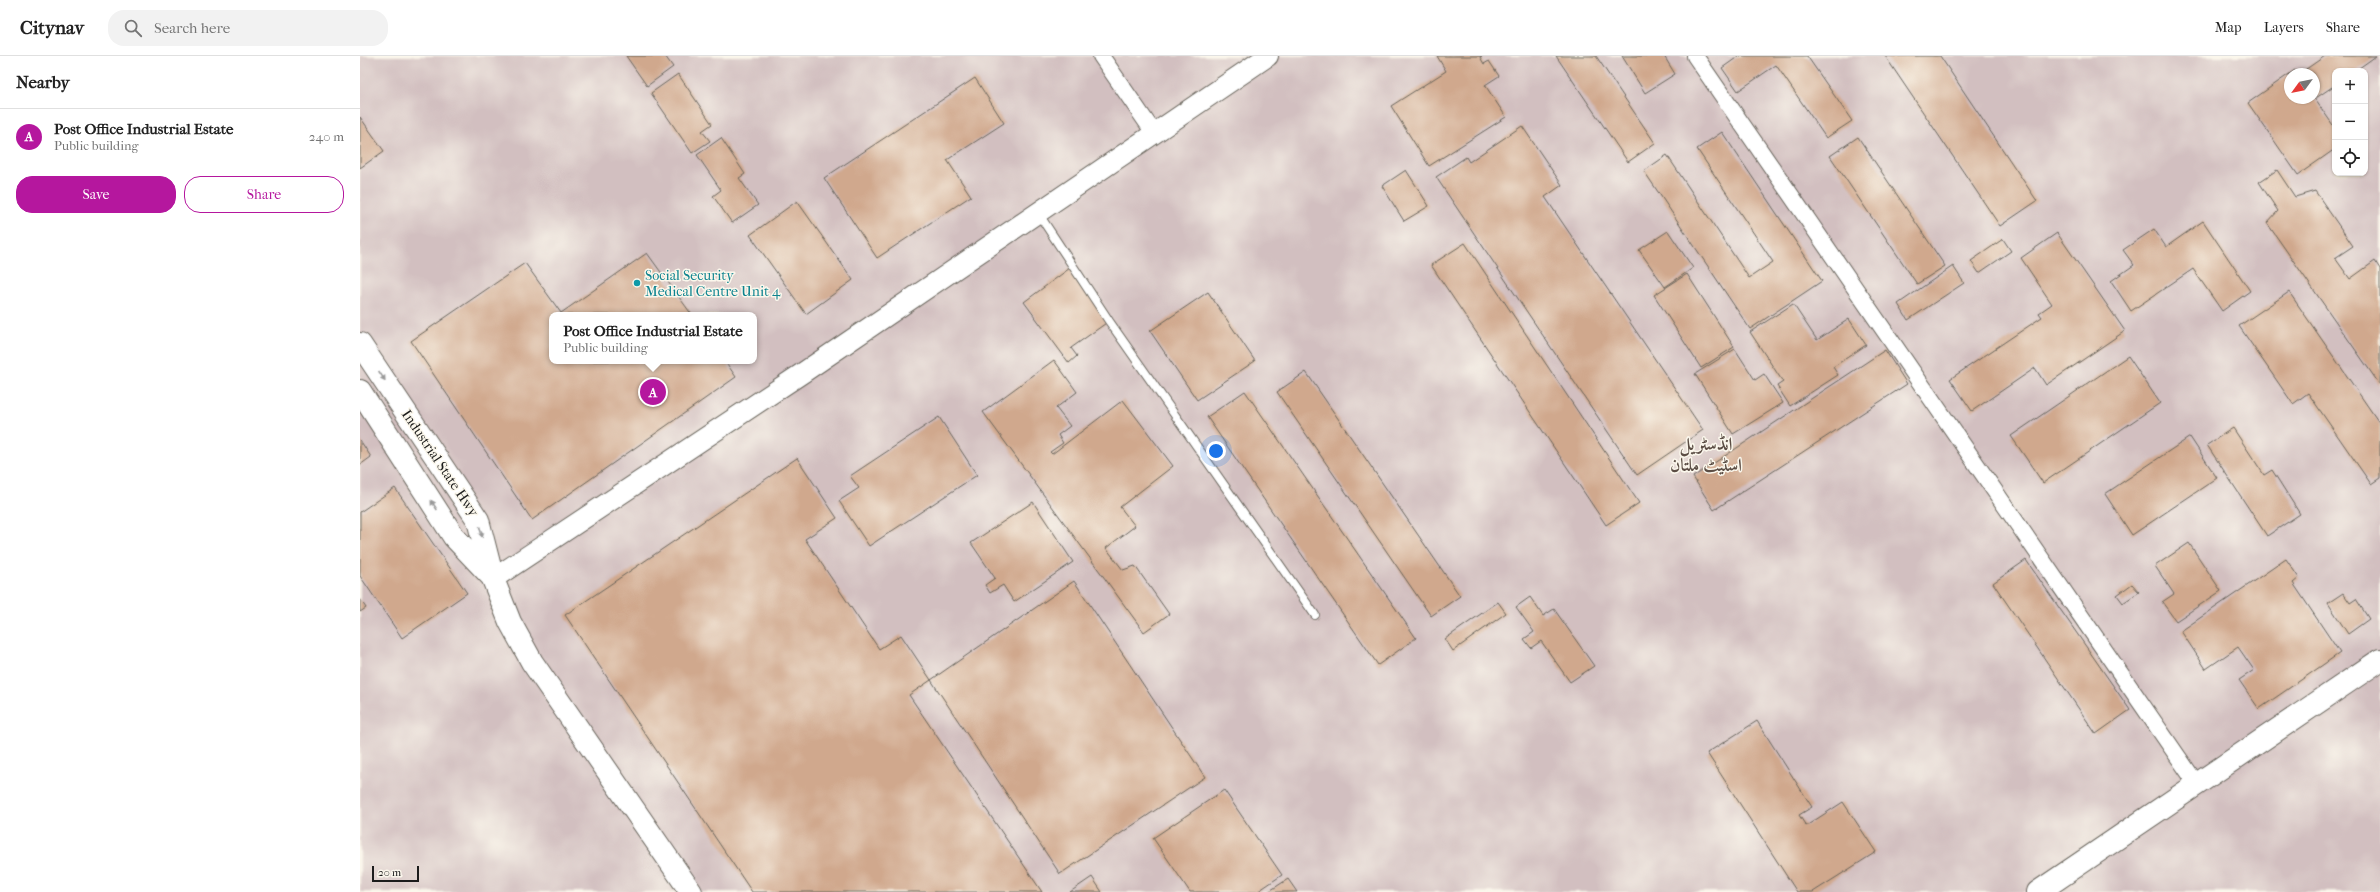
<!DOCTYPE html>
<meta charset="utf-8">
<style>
body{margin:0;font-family:"IM FELL French Canon",Amiri,serif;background:#f2f2f2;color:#222}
.controls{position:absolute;right:12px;top:12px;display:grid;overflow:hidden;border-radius:8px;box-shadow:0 1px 3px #0004}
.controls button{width:36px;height:36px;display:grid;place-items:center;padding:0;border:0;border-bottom:1px solid #e0e0e0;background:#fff;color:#222;font:20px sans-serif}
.compass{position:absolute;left:1924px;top:12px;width:36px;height:36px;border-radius:50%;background:#fff;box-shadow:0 1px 3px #0004;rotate:237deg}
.scale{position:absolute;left:12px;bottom:10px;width:47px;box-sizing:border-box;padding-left:4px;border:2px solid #1c1c1c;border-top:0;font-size:11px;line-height:14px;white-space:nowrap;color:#1c1c1c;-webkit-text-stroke:3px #fbf7ec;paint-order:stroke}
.you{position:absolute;left:856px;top:395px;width:14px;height:14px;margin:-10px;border:3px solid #fff;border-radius:50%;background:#1a73e8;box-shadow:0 0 0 6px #1a73e833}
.badge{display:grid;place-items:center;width:26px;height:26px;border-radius:50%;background:#b5179e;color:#fff;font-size:13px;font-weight:700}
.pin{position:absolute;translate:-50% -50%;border:2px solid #fff;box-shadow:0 1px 4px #0006}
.popup{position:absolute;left:189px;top:256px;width:208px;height:52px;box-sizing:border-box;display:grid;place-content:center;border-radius:8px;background:#fff;filter:drop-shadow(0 1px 3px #0005);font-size:13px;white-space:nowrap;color:#767676}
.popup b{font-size:15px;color:#222}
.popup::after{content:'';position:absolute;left:50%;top:100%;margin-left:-8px;border:8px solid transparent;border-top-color:#fff}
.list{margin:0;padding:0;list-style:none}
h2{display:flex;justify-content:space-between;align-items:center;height:52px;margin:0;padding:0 16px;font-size:17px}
h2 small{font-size:13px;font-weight:400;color:#767676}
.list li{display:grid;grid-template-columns:26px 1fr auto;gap:12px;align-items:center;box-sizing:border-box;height:56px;padding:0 16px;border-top:1px solid #e0e0e0}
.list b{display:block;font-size:15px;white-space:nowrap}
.list p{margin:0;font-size:13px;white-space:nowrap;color:#767676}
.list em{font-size:13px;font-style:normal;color:#767676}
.actions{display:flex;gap:8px;padding:12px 16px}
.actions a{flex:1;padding:9px 0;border:1px solid #b5179e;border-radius:16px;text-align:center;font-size:14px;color:#b5179e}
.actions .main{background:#b5179e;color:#fff}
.icon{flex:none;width:22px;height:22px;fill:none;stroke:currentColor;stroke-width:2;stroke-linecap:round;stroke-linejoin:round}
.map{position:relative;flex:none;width:2020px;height:836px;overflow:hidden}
header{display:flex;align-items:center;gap:24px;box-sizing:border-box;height:56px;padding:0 20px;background:#fff;border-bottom:1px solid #e0e0e0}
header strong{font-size:19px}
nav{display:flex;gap:22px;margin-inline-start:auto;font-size:14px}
.search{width:280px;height:36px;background:#f2f2f2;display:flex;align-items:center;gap:10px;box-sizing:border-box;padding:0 14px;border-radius:16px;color:#767676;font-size:15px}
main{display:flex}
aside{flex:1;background:#fff}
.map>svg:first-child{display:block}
.industrial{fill:#d2bfc0;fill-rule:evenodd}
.building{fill:#d0a88d}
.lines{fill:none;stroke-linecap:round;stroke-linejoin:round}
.service-casing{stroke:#67635a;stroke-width:10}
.minor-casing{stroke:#67635a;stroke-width:18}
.tertiary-casing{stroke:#67635a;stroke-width:22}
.secondary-casing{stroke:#67635a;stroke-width:24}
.service{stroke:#fff;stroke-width:8}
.minor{stroke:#fff;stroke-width:16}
.tertiary{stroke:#fff;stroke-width:20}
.secondary{stroke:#fff;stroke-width:22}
.oneway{fill:#999}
.culture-dot{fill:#0f9aa8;stroke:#fbf7ec;stroke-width:1.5}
.labels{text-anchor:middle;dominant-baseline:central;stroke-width:3;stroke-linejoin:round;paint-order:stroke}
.culture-label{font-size:14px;fill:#0d838f;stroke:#fbf7ec;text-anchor:start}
.street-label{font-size:14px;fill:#1c1c1c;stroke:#fbf7ec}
.district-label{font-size:18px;font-weight:bold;fill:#5b4d44;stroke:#fbf7ec}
</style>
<header>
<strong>Citynav</strong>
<div class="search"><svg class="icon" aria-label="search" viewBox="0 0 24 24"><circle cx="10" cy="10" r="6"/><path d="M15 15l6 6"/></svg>Search here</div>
<nav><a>Map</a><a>Layers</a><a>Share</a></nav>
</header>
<main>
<aside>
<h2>Nearby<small></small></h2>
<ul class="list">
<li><span class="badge">A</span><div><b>Post Office Industrial Estate</b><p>Public building</p></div><em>240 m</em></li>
</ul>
<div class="actions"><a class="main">Save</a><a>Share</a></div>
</aside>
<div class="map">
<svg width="2020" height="836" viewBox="0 0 2020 836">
<rect width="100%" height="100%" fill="#fbf7ec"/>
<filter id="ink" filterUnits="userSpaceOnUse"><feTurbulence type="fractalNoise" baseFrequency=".025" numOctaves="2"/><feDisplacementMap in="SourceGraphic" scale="8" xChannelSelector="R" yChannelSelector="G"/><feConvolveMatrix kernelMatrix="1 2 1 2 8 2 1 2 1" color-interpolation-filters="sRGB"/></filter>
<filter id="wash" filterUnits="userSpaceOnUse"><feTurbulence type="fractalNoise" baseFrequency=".012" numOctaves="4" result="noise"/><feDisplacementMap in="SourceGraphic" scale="16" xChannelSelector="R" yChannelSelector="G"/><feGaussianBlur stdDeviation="0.9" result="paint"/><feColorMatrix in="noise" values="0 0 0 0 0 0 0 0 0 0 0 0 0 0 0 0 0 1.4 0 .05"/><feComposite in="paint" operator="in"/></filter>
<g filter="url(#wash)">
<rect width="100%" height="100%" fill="#f1e8cd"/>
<path class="industrial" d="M 0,0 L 2020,0 L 2020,836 L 0,836 ZM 1975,15 L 2005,15 L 2005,117 L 1975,117 ZM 1930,18 L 1954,18 L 1954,42 L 1930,42 ZM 192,259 L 394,259 L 394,305 L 192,305 Z"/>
<g id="blocks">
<path class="building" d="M 266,0 L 305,0 L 313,11 L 287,30 Z
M 1077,0 L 1122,0 L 1120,1 L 1124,8 L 1129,5 L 1139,20 L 1125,29 L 1146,61 L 1069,110 L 1031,50 L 1086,15 Z
M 1196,0 L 1236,0 L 1295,87 L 1268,106 Z
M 1262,0 L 1304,0 L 1315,18 L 1285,37 Z
M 1379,0 L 1447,0 L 1492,65 L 1466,82 L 1416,9 L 1378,35 L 1362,12 Z
M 1525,0 L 1580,0 L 1677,145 L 1640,170 Z
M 1965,0 L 2016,0 L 1995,15 L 1975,15 L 1975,29 L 1956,42 L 1954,38 L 1954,18 L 1939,18 Z
M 1935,14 L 1937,18 L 1930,18 L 1930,42 L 1954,42 L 1975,72 L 1975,93 L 1938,119 L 1888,47 Z
M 318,18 L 352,68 L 342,75 L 350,85 L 332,97 L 291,37 Z
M 615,22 L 644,67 L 587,104 L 611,140 L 517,202 L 464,122 Z
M 0,61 L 24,95 L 0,112 Z
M 1162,70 L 1202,129 L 1185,141 L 1343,374 L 1277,419 L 1076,121 L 1106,101 L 1109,106 Z
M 1362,76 L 1462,225 L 1390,273 L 1284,115 L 1307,99 L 1389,222 L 1413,206 L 1337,93 Z
M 1498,81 L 1585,210 L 1557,228 L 1470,100 Z
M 361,82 L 385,118 L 379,122 L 398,149 L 372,167 L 353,140 L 361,134 L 337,99 Z
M 1046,114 L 1069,150 L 1044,165 L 1022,130 Z
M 1917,114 L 1935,141 L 1955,135 L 1993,190 L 1975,202 L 1990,223 L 2015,205 L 2020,213 L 2020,329 L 1907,167 L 1918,155 L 1899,126 Z
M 437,145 L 493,224 L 446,258 L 390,179 Z
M 1843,165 L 1890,235 L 1862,255 L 1833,213 L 1771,255 L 1751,225 L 1774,209 L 1763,194 L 1794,173 L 1806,191 Z
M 1308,175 L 1333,212 L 1305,231 L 1279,194 Z
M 1697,177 L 1765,275 L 1686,329 L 1675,312 L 1612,355 L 1590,323 L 1682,261 L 1679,257 L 1692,248 L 1661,202 Z
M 1643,183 L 1651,195 L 1619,217 L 1611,205 Z
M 1105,187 L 1279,447 L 1246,469 L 1071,209 Z
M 287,197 L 332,259 L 192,259 L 192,305 L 365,305 L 376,321 L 172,464 L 51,285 L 165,207 L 201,257 Z
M 1593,210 L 1604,227 L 1548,264 L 1538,248 Z
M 710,212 L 749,265 L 711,292 L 717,300 L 709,307 L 664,246 Z
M 1327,218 L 1374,291 L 1341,312 L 1294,239 Z
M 848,236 L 895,305 L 837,344 L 790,275 Z
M 1929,236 L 2020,368 L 2020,422 L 2011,428 L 1948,337 L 1933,348 L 1879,270 Z
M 1433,248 L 1457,284 L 1489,263 L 1506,289 L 1473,311 L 1478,319 L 1430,350 L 1417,330 L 1423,326 L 1390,276 Z
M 1375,293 L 1395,324 L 1404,318 L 1423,347 L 1373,378 L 1335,318 Z
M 1525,294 L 1547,328 L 1354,454 L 1333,421 Z
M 1768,300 L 1800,347 L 1683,427 L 1651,380 Z
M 694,304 L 717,336 L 696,352 L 710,370 L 698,379 L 703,387 L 690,396 L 692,398 L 763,344 L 813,410 L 760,451 L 775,470 L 746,492 L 763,514 L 775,510 L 809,558 L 784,576 L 623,356 Z
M 946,316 L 1100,540 L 1071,560 L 917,336 Z
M 885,335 L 1056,582 L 1018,609 L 847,361 Z
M 579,361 L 617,419 L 509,490 L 479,445 L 499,432 L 490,420 Z
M 1873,372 L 1904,419 L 1912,414 L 1940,458 L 1907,480 L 1847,389 Z
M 1830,381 L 1857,422 L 1772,479 L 1745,438 Z
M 0,384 L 11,401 L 0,409 Z
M 437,402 L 477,462 L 445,483 L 519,593 L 541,579 L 571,624 L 714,525 L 845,721 L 700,818 L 571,624 L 549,639 L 682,836 L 392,836 L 205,559 Z
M 35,432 L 107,537 L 42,582 L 0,520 L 0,456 Z
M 673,446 L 713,506 L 654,546 L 643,529 L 630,537 L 625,529 L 635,522 L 611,487 Z
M 1829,487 L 1861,535 L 1816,565 L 1802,546 L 1814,538 L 1795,510 Z
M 1926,503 L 1939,522 L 1933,527 L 1980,597 L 1899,653 L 1879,624 L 1894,614 L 1878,591 L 1846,613 L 1821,575 Z
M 1666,504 L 1770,654 L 1736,678 L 1633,527 Z
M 1772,528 L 1779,536 L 1763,547 L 1757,539 Z
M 1983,537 L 1990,547 L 1996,543 L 2009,563 L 1988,578 L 1968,547 Z
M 1170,541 L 1183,560 L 1194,553 L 1234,610 L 1210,626 L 1181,585 L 1171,592 L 1164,583 L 1174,576 L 1156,551 Z
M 0,543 L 6,552 L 0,556 Z
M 1138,546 L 1146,557 L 1093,595 L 1085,583 Z
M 1397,665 L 1452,751 L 1439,759 L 1446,770 L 1483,746 L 1516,796 L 1453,836 L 1437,836 L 1347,697 Z
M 864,734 L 922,819 L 897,836 L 830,836 L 793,782 Z
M 732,821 L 742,836 L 710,836 Z
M 928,823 L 937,836 L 908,836 Z"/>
</g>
</g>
<g filter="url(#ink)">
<use href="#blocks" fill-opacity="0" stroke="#67635a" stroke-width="1"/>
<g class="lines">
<g class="service-casing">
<path id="service" d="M 678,157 L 749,265 L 955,559"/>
</g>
<g class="minor-casing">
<path id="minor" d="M 741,0 L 794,77
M 1335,0 L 1836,727"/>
</g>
<g class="tertiary-casing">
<path id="tertiary" d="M 133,523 L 444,316 L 908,0"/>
</g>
<g class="secondary-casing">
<path id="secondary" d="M 0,288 L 118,464 L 133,523 L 150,566 L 172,606 L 331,836
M 0,335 L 94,481 L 131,520
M 1678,836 L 2020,604"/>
</g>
<use href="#service" class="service"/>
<use href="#minor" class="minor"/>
<use href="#tertiary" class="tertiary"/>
<use href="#secondary" class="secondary"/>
</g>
<defs><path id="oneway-solid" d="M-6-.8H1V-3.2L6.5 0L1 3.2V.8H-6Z"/></defs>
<g class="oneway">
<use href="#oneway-solid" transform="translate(22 320) rotate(56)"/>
<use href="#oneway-solid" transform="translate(74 449) rotate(-123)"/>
<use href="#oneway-solid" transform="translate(121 476) rotate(75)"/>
</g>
</g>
<circle class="culture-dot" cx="277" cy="227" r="4"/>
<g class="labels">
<g class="culture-label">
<text x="285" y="219">Social Security<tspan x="285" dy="16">Medical Centre Unit 4</tspan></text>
</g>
<g class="street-label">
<text transform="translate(80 407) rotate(56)">Industrial State Hwy</text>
</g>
<g class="district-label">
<text x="1346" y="388">انڈسٹریل<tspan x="1346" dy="21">اسٹیٹ ملتان</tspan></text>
</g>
</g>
</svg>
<div class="controls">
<button>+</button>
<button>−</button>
<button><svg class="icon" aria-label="locate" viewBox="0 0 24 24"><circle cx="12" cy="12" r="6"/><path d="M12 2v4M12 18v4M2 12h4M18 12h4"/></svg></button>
</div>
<svg class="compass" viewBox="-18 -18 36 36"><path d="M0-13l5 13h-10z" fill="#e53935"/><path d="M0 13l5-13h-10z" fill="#767676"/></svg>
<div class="scale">20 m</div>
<div class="you"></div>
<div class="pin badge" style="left:293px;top:336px">A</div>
<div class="popup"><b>Post Office Industrial Estate</b>Public building</div>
</div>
</main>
